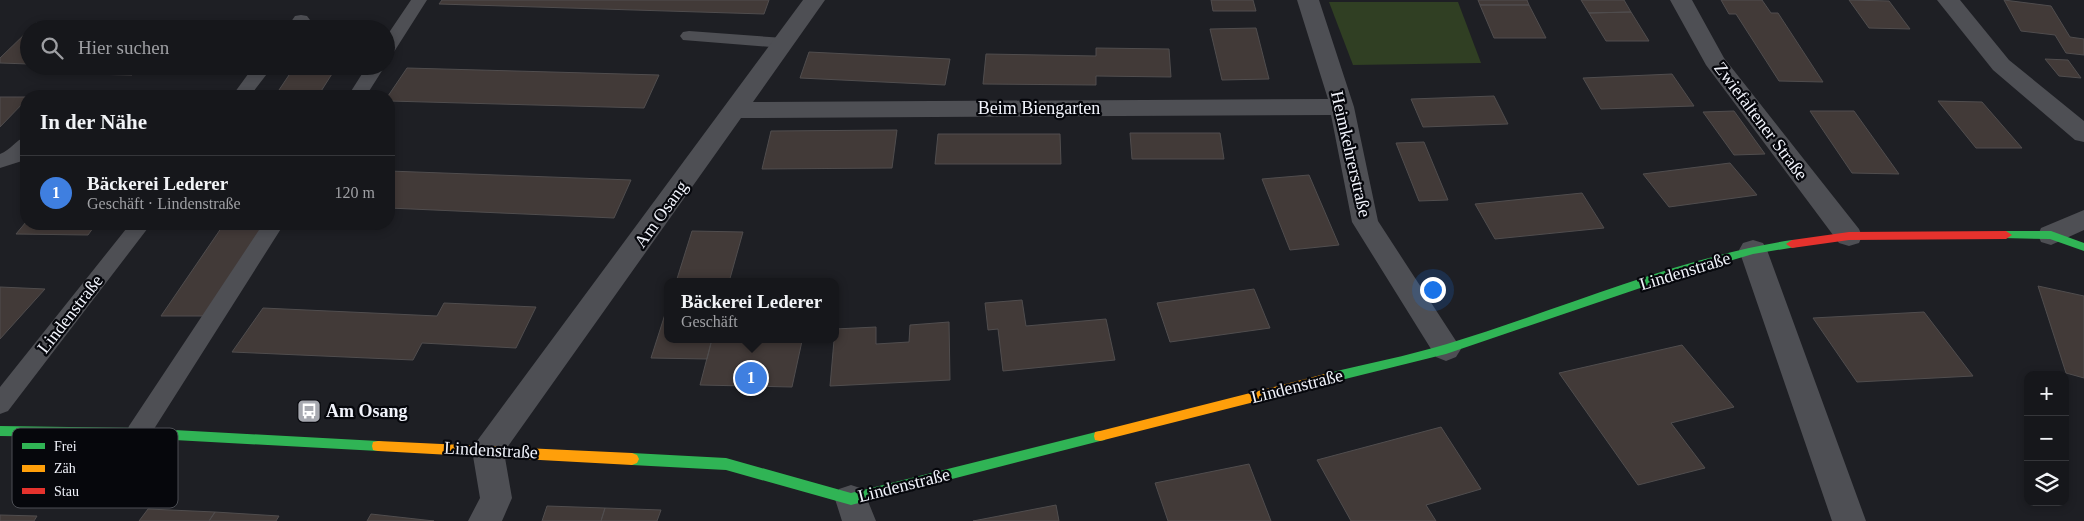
<!DOCTYPE html>
<html lang="de">
<meta charset="utf-8">
<style>
body{margin:0;font-family:"Times New Roman",serif;background:#232428;color:#f1f3f6}
.controls{position:absolute;right:15px;bottom:15px;display:grid;overflow:hidden;border-radius:10px;box-shadow:0 2px 8px #0003}
.controls button{width:45px;height:45px;display:grid;place-items:center;padding:0;border:0;border-bottom:1px solid #35363a;background:#16171b;color:#f1f3f6;font:25px sans-serif}
.you{position:absolute;left:1432px;top:289px;width:18px;height:18px;margin:-12px;border:4px solid #fff;border-radius:50%;background:#1a73e8;box-shadow:0 0 0 8px #1a73e833}
.badge{display:grid;place-items:center;width:32px;height:32px;border-radius:50%;background:#7c3aed;color:#fff;font-size:16px;font-weight:700}
.pin{position:absolute;translate:-50% -50%;border:2px solid #fff;box-shadow:0 1px 5px #0006}
.popup{position:absolute;left:664px;top:278px;width:175px;height:65px;box-sizing:border-box;display:grid;place-content:center;border-radius:10px;background:#16171b;filter:drop-shadow(0 1px 4px #0005);font-size:16px;white-space:nowrap;color:#9e9fa3}
.popup b{font-size:19px;color:#f1f3f6}
.popup::after{content:'';position:absolute;left:50%;top:100%;margin-left:-10px;border:10px solid transparent;border-top-color:#16171b}
.list{margin:0;padding:0;list-style:none}
h2{display:flex;justify-content:space-between;align-items:center;height:65px;margin:0;padding:0 20px;font-size:21px}
h2 small{font-size:16px;font-weight:400;color:#9e9fa3}
.list li{display:grid;grid-template-columns:32px 1fr auto;gap:15px;align-items:center;box-sizing:border-box;height:75px;padding:0 20px;border-top:1px solid #35363a}
.list b{display:block;font-size:19px;white-space:nowrap}
.list p{margin:0;font-size:16px;white-space:nowrap;color:#9e9fa3}
.list em{font-size:16px;font-style:normal;color:#9e9fa3}
.icon{flex:none;width:28px;height:28px;fill:none;stroke:currentColor;stroke-width:2;stroke-linecap:round;stroke-linejoin:round}
.map{position:relative;flex:none;width:2084px;height:521px;overflow:hidden}
.search{position:absolute;background:#16171b;box-shadow:0 2px 8px #0003;left:20px;top:20px;width:375px;height:55px;display:flex;align-items:center;gap:12px;box-sizing:border-box;padding:0 18px;border-radius:28px;color:#9e9fa3;font-size:19px}
.panel{position:absolute;background:#16171b;box-shadow:0 2px 8px #0003;left:20px;top:90px;width:375px;height:140px;border-radius:20px}
.map>svg:first-child{display:block}
.green{fill:#303f23}
.building{fill:#423a38;stroke:#504d4e}
.lines{fill:none;stroke-linecap:round;stroke-linejoin:round}
.lane{fill:#4e4f54;fill-rule:evenodd}
.street{fill:#4e4f54;fill-rule:evenodd}
.fast{fill:#30b455;fill-rule:evenodd}
.slow{fill:#ff9f0a;fill-rule:evenodd}
.jam{fill:#e5322d;fill-rule:evenodd}
.labels{text-anchor:middle;dominant-baseline:central;stroke-width:4.5;stroke-linejoin:round;paint-order:stroke}
.street-label{font-size:18px;fill:#f1f3fb;stroke:#06070c}
.poi-label{font-size:18px;font-weight:bold;fill:#f1f3fb;stroke:#06070c;text-anchor:start}
.key{fill:#06070c;stroke:#4c4e54;stroke-width:1}
.key-label{font-size:14px;fill:#f1f3fb}
</style>
<div class="map">
<svg width="2084" height="521" viewBox="0 0 2084 521">
<rect width="100%" height="100%" fill="#1e1f24"/>
<path class="green" d="M 1329,2 L 1458,2 L 1481,63 L 1353,65 Z"/>
<path class="building" d="M 442,0 L 769,0 L 764,14 L 439,4 Z
M 1211,0 L 1253,0 L 1256,11 L 1213,11 Z
M 1478,0 L 1527,0 L 1529,5 L 1480,5 Z
M 1581,0 L 1624,0 L 1631,12 L 1589,13 Z
M 1721,0 L 1762,0 L 1771,13 L 1778,13 L 1823,82 L 1779,81 L 1736,14 L 1729,14 Z
M 1849,0 L 1889,1 L 1910,29 L 1869,28 Z
M 2004,0 L 2051,6 L 2070,37 L 2084,39 L 2084,55 L 2066,53 L 2055,35 L 2021,31 Z
M 1480,5 L 1529,5 L 1546,38 L 1494,38 Z
M 1631,12 L 1649,41 L 1606,41 L 1589,13 Z
M 36,23 L 94,24 L 89,29 L 30,29 Z
M 1256,28 L 1269,79 L 1222,80 L 1210,29 Z
M 29,30 L 29,64 L 0,63 L 0,58 Z
M 1096,48 L 1169,49 L 1171,77 L 1096,76 L 1096,85 L 983,84 L 986,54 L 1096,56 Z
M 809,52 L 950,59 L 945,85 L 800,78 Z
M 2045,59 L 2068,60 L 2081,78 L 2059,76 Z
M 92,66 L 141,66 L 132,75 L 85,74 Z
M 295,66 L 337,66 L 318,96 L 275,96 Z
M 407,68 L 659,75 L 644,108 L 389,101 L 388,96 Z
M 1672,74 L 1694,106 L 1601,109 L 1583,78 Z
M 1494,96 L 1508,124 L 1423,127 L 1411,99 Z
M 0,97 L 26,97 L 26,100 L 0,127 Z
M 1938,101 L 1982,102 L 2022,148 L 1976,148 Z
M 1734,111 L 1765,154 L 1734,155 L 1703,112 Z
M 1810,111 L 1854,111 L 1899,174 L 1852,173 Z
M 897,130 L 892,168 L 762,169 L 771,131 Z
M 1130,133 L 1220,133 L 1224,159 L 1132,159 Z
M 938,134 L 1060,134 L 1061,164 L 935,164 Z
M 1424,142 L 1448,200 L 1419,201 L 1396,143 Z
M 1730,163 L 1757,195 L 1669,207 L 1643,174 Z
M 389,171 L 631,180 L 614,218 L 389,208 Z
M 1309,175 L 1339,245 L 1290,250 L 1262,179 Z
M 1582,193 L 1604,228 L 1495,239 L 1475,204 Z
M 26,222 L 26,224 L 96,224 L 88,235 L 16,234 Z
M 224,224 L 268,224 L 209,316 L 161,316 Z
M 692,231 L 743,232 L 729,282 L 676,282 Z
M 2038,286 L 2084,296 L 2084,378 L 2066,373 Z
M 0,287 L 45,289 L 0,339 Z
M 1254,289 L 1270,328 L 1170,342 L 1157,303 Z
M 1022,300 L 1026,326 L 1106,319 L 1115,360 L 1003,371 L 998,329 L 988,330 L 985,303 Z
M 444,303 L 536,307 L 516,348 L 422,343 L 413,360 L 232,352 L 263,308 L 437,316 Z
M 667,308 L 667,339 L 712,339 L 707,359 L 651,358 Z
M 1924,312 L 1973,376 L 1857,382 L 1813,318 Z
M 949,322 L 950,380 L 830,386 L 835,329 L 876,327 L 876,344 L 909,342 L 910,325 Z
M 712,339 L 802,341 L 792,387 L 700,385 Z
M 1682,345 L 1734,407 L 1671,423 L 1705,468 L 1638,485 L 1559,373 Z
M 1441,427 L 1481,489 L 1426,505 L 1436,521 L 1351,521 L 1317,460 Z
M 1249,464 L 1271,521 L 1168,521 L 1155,483 Z
M 1056,505 L 1059,521 L 973,521 Z
M 547,506 L 605,508 L 601,521 L 542,521 Z
M 605,508 L 661,510 L 657,521 L 601,521 Z
M 148,509 L 215,512 L 209,521 L 139,521 Z
M 215,512 L 279,516 L 276,521 L 209,521 Z
M 371,514 L 434,521 L 367,521 Z
M 0,515 L 37,516 L 34,521 L 0,521 Z"/>
<g class="lines">
<path class="lane" d="M 411,0 L 427,0 L 392,55 L 386,56 L 386,37 Z
M 301,15 L 307,16 L 310,20 L 303,29 L 286,29 L 295,16 Z
M 689,31 L 784,38 L 790,39 L 793,43 L 790,47 L 784,48 L 683,40 L 680,36 L 683,32 Z
M 254,66 L 273,66 L 250,96 L 232,96 Z
M 367,66 L 385,66 L 366,96 L 348,96 Z
M 26,137 L 26,155 L 22,161 L 0,168 L 0,154 C 11,150 15,140 26,137 Z
M 130,224 L 151,224 L 8,411 L 0,414 L 0,387 Z
M 263,224 L 284,224 L 147,440 L 138,443 L 129,440 L 126,433 L 129,426 Z"/>
<path class="street" d="M 803,0 L 825,0 L 753,102 L 1328,99 L 1297,0 L 1319,0 L 1354,107 L 1378,221 L 1456,341 L 1461,349 L 1456,357 L 1446,361 L 1436,357 L 1352,222 L 1331,115 L 741,118 L 504,452 L 512,498 L 502,521 L 468,521 L 480,498 L 472,450 L 477,441 Z
M 1670,0 L 1692,0 L 1724,58 L 1859,229 L 1862,236 L 1859,243 L 1849,246 L 1839,243 L 1706,65 Z
M 1937,0 L 1960,0 L 2009,60 L 2084,121 L 2084,142 L 2075,140 L 1993,70 Z
M 2084,210 L 2084,230 L 2051,245 L 2041,242 L 2038,235 L 2041,228 Z
M 1753,240 L 1763,243 L 1767,250 L 1866,521 L 1832,521 L 1739,250 L 1743,243 Z
M 851,485 L 863,489 L 876,521 L 842,521 L 835,499 L 839,489 Z"/>
<path class="fast" d="M 2006,231 L 2051,231 L 2084,243 L 2084,251 L 2050,239 L 2002,238 L 2000,235 Z
M 1792,240 L 1798,244 L 1796,247 L 1753,254 L 1658,282 L 1446,354 L 1325,384 L 1321,382 L 1319,379 L 1321,376 L 1325,374 C 1365,364 1407,356 1447,344 C 1560,310 1675,258 1792,240 Z
M 0,426 L 138,428 L 378,441 L 383,442 L 384,446 L 383,450 L 378,451 L 138,438 L 0,436 Z
M 1100,431 L 1105,432 L 1106,436 L 1105,440 L 1100,441 L 851,505 L 726,470 L 632,465 L 627,463 L 625,459 L 627,455 L 632,453 L 726,458 L 851,493 Z"/>
<path class="slow" d="M 1325,374 L 1329,376 L 1331,379 L 1329,382 L 1325,384 L 1100,441 L 1095,440 L 1094,436 L 1095,432 L 1100,431 Z
M 378,441 L 632,453 L 637,455 L 639,459 L 637,463 L 632,465 L 378,451 L 373,450 L 372,446 L 373,442 Z"/>
<path class="jam" d="M 2006,231 L 2012,235 L 2006,239 L 1849,240 L 1792,248 L 1786,244 L 1792,240 L 1849,232 Z"/>
</g>
<defs>
<g id="bus-square" transform="scale(1.25)"><rect x="-9" y="-9" width="18" height="18" rx="4" fill="#a7a9b0" stroke="#06070c"/><path d="M-5-6H5V4H4V6H2V4H-2V6H-4V4H-5ZM-3.5-4V0h7V-4ZM-3.5 1.2v1.5H-2V1.2ZM2 1.2v1.5H3.5V1.2Z" fill="#fff"/></g>
</defs>
<g fill-rule="evenodd">
<use href="#bus-square" x="309" y="411"/>
</g>
<g class="labels">
<g class="street-label">
<text x="1039" y="108">Beim Biengarten</text>
<text transform="translate(1761 121) rotate(53)">Zwiefaltener Straße</text>
<text transform="translate(1351 154) rotate(77)">Heimkehrerstraße</text>
<text transform="translate(661 214) rotate(-54)">Am Osang</text>
<text transform="translate(1685 271) rotate(-17)">Lindenstraße</text>
<text transform="translate(70 314) rotate(-52)">Lindenstraße</text>
<text transform="translate(1297 386) rotate(-14)">Lindenstraße</text>
<text transform="translate(491 450) rotate(3)">Lindenstraße</text>
<text transform="translate(904 485) rotate(-14)">Lindenstraße</text>
</g>
<g class="poi-label">
<text x="326" y="411">Am Osang</text>
</g>
</g>
<rect x="12" y="428" width="166" height="80" rx="8" class="key"/>
<rect x="22" y="443" width="23" height="6" fill="#30b455"/>
<rect x="22" y="465" width="23" height="7" fill="#ff9f0a"/>
<rect x="22" y="488" width="23" height="6" fill="#e5322d"/>
<g class="key-label">
<text x="54" y="451">Frei</text>
<text x="54" y="473">Zäh</text>
<text x="54" y="496">Stau</text>
</g>
</svg>
<div class="controls">
<button>+</button>
<button>−</button>
<button><svg class="icon" aria-label="layers" viewBox="0 0 24 24"><path d="M12 4l9 5-9 5-9-5zM3 14l9 5 9-5"/></svg></button>
</div>
<div class="you"></div>
<div class="pin badge" style="left:751px;top:378px;background:#3f7fe0">1</div>
<div class="popup"><b>Bäckerei Lederer</b>Geschäft</div>
<div class="search"><svg class="icon" aria-label="search" viewBox="0 0 24 24"><circle cx="10" cy="10" r="6"/><path d="M15 15l6 6"/></svg>Hier suchen</div>
<section class="panel">
<h2>In der Nähe<small></small></h2>
<ul class="list">
<li><span class="badge" style="background:#3f7fe0">1</span><div><b>Bäckerei Lederer</b><p>Geschäft · Lindenstraße</p></div><em>120 m</em></li>
</ul>
</section>
</div>
